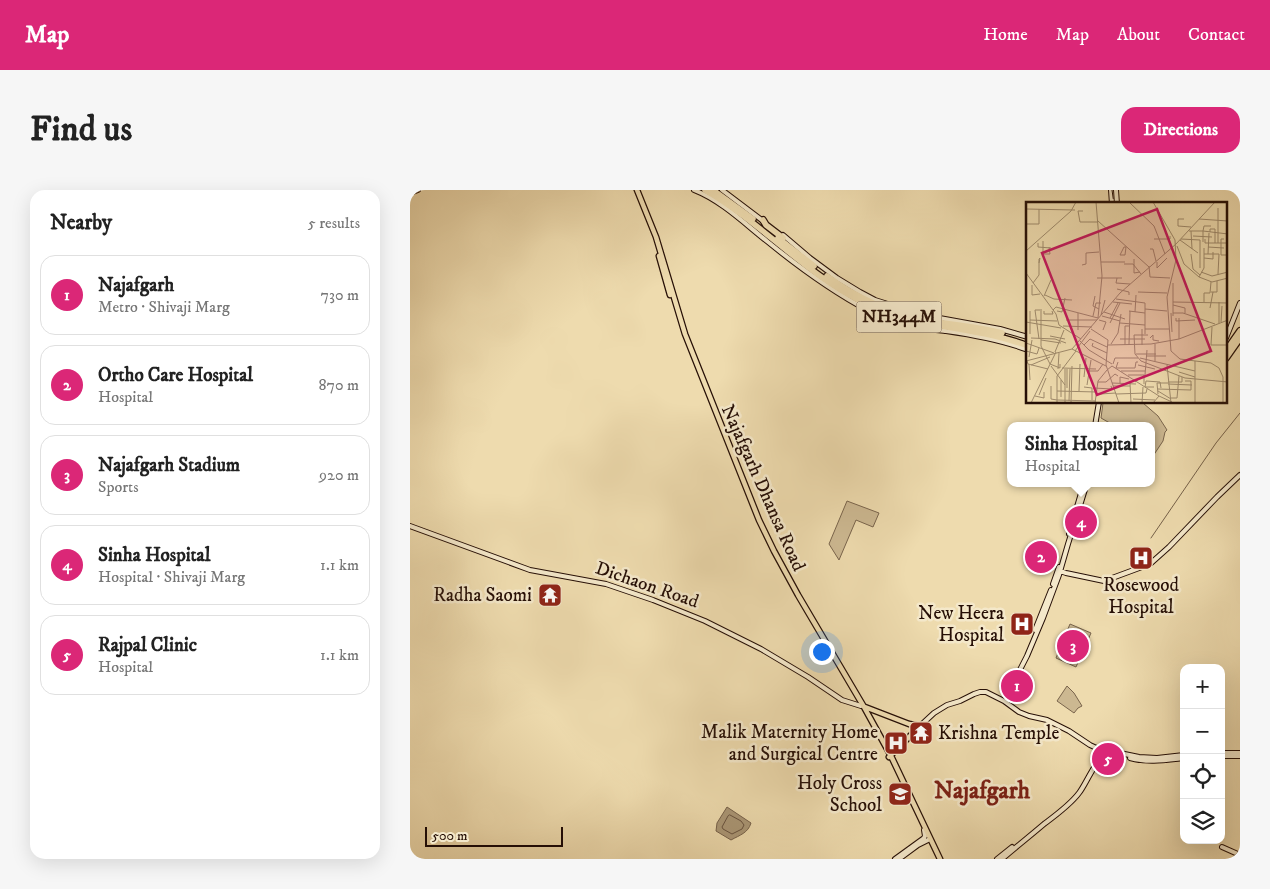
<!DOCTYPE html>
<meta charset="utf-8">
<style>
body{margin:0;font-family:"IM FELL DW Pica",serif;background:#f6f6f6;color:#222}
.controls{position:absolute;right:15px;bottom:15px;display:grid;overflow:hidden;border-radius:10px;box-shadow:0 5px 20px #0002}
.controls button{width:45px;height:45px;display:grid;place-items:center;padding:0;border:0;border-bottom:1px solid #e0e0e0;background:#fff;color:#222;font:25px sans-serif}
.scale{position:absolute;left:15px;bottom:12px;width:138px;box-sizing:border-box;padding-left:5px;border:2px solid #260f06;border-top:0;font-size:14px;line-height:18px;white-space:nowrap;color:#260f06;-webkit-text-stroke:4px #f4e8ca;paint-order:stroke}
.you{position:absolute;left:411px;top:461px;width:18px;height:18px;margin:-12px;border:4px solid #fff;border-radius:50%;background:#1a73e8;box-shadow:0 0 0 8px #1a73e833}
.badge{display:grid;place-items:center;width:32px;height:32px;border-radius:50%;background:#db2777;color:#fff;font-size:16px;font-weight:700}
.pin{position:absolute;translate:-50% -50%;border:2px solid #fff;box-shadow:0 1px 5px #0006}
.popup{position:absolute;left:597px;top:232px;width:148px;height:65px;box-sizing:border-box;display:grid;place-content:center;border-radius:10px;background:#fff;filter:drop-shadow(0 1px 4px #0005);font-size:16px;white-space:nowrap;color:#767676}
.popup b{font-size:19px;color:#222}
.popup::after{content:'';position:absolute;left:50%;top:100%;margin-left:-10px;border:10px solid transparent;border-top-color:#fff}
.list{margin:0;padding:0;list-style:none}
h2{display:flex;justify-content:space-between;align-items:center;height:65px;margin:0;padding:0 20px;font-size:21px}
h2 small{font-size:16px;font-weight:400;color:#767676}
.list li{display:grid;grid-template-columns:32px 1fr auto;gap:15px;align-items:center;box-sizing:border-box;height:80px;margin:0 10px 10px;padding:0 10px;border:1px solid #e0e0e0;border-radius:15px}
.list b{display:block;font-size:19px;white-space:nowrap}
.list p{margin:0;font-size:16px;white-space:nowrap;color:#767676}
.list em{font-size:16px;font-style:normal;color:#767676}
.icon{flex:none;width:28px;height:28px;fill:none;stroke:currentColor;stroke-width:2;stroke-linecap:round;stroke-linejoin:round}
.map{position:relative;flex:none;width:830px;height:669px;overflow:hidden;border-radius:15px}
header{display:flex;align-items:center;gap:30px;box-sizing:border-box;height:70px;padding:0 25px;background:#db2777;color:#fff}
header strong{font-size:24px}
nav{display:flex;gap:28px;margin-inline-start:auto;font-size:18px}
.intro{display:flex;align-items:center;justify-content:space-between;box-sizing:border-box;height:120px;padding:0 30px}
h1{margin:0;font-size:35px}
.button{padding:12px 22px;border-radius:15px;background:#db2777;color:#fff;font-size:18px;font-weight:700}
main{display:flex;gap:30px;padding:0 30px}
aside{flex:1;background:#fff;border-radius:15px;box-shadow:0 5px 20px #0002}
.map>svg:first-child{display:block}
.green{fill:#ccb891;stroke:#79644c}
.water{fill:#aa9675;stroke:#756049}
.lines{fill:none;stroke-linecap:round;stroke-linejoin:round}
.shore{stroke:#68523e;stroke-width:1}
.stream{stroke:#756049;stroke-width:1}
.secondary-casing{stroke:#260f06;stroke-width:6}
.primary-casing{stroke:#260f06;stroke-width:7}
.highway-casing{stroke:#260f06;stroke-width:8}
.secondary{stroke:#f4e8ca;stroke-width:4}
.primary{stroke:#eedbae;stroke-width:4.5}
.highway{stroke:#eedbae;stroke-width:5.5}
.rail{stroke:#260f06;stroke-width:1;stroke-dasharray:9 9;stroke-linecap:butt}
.labels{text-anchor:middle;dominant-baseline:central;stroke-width:5;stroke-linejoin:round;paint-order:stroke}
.shield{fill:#f4e8ca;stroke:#645041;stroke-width:1}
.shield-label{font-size:18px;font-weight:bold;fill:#260f06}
.street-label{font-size:19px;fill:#260f06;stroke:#f4e8ca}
.poi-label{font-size:19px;fill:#260f06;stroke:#f4e8ca;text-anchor:end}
.district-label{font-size:24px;font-weight:bold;fill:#7a1f14;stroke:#f4e8ca}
.inset-road{fill:none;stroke:#9e896b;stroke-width:1}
.view{fill:#c2185b;fill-opacity:0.15;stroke:#c2185b;stroke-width:2.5}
.inset-edge{fill:none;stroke:#260f06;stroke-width:2.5}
</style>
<header>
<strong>Map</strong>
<nav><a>Home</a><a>Map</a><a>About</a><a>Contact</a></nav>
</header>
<div class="intro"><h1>Find us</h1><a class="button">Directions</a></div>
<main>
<aside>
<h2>Nearby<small>5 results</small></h2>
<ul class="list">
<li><span class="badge">1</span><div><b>Najafgarh</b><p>Metro · Shivaji Marg</p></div><em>730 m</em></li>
<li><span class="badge">2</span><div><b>Ortho Care Hospital</b><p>Hospital</p></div><em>870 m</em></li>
<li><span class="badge">3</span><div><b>Najafgarh Stadium</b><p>Sports</p></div><em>920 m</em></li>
<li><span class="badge">4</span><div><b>Sinha Hospital</b><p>Hospital · Shivaji Marg</p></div><em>1.1 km</em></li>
<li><span class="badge">5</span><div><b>Rajpal Clinic</b><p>Hospital</p></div><em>1.1 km</em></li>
</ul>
</aside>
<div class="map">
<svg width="830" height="669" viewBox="0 0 830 669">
<rect width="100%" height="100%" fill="#eedbae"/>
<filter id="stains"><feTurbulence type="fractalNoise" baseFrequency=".004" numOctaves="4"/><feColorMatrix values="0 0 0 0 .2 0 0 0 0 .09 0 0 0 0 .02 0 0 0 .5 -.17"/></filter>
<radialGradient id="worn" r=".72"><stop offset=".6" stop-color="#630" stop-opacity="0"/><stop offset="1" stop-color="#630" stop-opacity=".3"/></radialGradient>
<path class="green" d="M 693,213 L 733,213 L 748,226 L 757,240 L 755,242 L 753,251 L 741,269 L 741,236 L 705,236 L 691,228 Z
M 437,311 L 469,323 L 463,337 L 446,330 L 429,370 L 419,354 Z
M 660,434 L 681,443 L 666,477 L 646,468 Z
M 657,496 L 664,503 L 672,516 L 668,518 L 664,523 L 647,511 Z"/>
<path class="water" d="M 317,617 L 341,633 C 338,643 330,645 321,650 L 306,641 L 307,633 Z"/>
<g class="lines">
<path class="shore" d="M 320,625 L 331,631 L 334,635 L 332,639 L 322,644 L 313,639 L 312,637 L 318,626 Z"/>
<path class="stream" d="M 741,348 L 806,253 L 830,223"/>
<g class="secondary-casing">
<path id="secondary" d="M 284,0 C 312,11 335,34 358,52 C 390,78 423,102 459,121 C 473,127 487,133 502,137 C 513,139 525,140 536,141 C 564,145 592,150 618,160
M 312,0 L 353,31
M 701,0 L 702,14
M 706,0 L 707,14
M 0,3 L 8,0
M 373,45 L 400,68 L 427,88 L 450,102 L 465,110 L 513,125 L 590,139 L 618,147
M 816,148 L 830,113
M 685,236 L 689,212
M 0,336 L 120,380 L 196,394 L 243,410 L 295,431 L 351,459 L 398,487 L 432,510 L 451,516
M 659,344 L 674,293
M 650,381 L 656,383 L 694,391 L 740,374 L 759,357 L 807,307 L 830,285
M 643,394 L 649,377
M 625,440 L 641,400
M 597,513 L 597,505 L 617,466 L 633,428 L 649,385 L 658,354 L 677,293
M 510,536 L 524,523 L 537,515 L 550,511 L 564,504 L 570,502 L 576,502 L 594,511 L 609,522 L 619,526 L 637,530 L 659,541 L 680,555 L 695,562 L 700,561 L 729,567 L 747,568 L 774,565
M 811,563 L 830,563
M 811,566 L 830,566
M 720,568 C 738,573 756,570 774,568
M 812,657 L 830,665
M 485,669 L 514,648 L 515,646 L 514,640
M 489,669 L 508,655 L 520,649
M 587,669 L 602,657
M 592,669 C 606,657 620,646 634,634 C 646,625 660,615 669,603 C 677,593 687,565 699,563"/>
</g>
<g class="primary-casing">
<path id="primary" d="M 227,0 L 246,47 L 275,144 L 349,330 L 364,361 L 388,405 L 454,517 L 481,566 L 530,669
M 249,66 L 260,105
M 455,517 L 499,534 L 510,536
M 479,567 L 510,536"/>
</g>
<g class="highway-casing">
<path id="highway" d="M 295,0 C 352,33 396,85 456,114 C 508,139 565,136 618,156
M 303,0 L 343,29
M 353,30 L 356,35 L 373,48
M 368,48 L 404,76
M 417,86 C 447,108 480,123 516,130 C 541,135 567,136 592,143
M 816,161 L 830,141
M 816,168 L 830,148"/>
</g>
<use href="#secondary" class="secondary"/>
<use href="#primary" class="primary"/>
<use href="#highway" class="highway"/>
<path class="rail" d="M 702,0 L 704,14"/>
</g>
<defs>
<g id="hospital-square" transform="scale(1.25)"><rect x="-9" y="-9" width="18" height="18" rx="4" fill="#8f2418" stroke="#f4e8ca"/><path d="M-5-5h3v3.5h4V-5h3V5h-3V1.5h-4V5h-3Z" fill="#fff"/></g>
<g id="temple-square" transform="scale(1.25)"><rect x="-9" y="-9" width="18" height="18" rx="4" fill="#8f2418" stroke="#f4e8ca"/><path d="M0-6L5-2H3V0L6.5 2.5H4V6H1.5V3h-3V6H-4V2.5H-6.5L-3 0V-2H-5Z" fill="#fff"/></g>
<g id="school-square" transform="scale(1.25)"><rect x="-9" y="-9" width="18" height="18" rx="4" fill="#8f2418" stroke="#f4e8ca"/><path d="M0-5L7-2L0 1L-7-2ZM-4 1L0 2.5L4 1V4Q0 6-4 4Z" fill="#fff"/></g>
</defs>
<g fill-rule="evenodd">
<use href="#hospital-square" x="731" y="368"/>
<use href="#temple-square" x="140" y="405"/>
<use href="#hospital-square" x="612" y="434"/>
<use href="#temple-square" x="511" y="543"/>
<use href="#hospital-square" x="486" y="553"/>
<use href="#school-square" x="490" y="604"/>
</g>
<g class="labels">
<rect class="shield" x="446.5" y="111.5" width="85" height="31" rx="4"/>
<g class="shield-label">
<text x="489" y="127">NH344M</text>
</g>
<g class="street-label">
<text transform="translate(353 298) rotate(66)">Najafgarh Dhansa Road</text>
<text transform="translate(237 395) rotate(19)">Dichaon Road</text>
</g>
<g class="poi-label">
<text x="731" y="395" text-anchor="middle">Rosewood<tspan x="731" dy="22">Hospital</tspan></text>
<text x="122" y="405">Radha Saomi</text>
<text x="594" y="423">New Heera<tspan x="594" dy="22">Hospital</tspan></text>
<text x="468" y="542">Malik Maternity Home<tspan x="468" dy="22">and Surgical Centre</tspan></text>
<text x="528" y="543" text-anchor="start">Krishna Temple</text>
<text x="472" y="593">Holy Cross<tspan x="472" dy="22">School</tspan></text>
</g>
<g class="district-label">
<text x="572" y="601">Najafgarh</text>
</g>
</g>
<g transform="translate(616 12)">
<rect width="201" height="201" fill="#eedbae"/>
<path class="inset-road" d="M 70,0 L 76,74 L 72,116M 103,0 L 128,24 L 139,52M 127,0 L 149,38 L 150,58 L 141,95 L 145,149 L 154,157 L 185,161 L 193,166 L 197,175 L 197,201M 0,7 L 49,8M 57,9 L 52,9 L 54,20 L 72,20M 158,17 L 152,17 L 152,24 L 165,25M 173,17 L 202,19M 72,19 L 123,65M 0,22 L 13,22 L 13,7M 163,29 L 177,29 L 178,24 L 185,24M 165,29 L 166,47M 184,30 L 184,27 L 189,27 L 189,41M 167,34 L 186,35M 128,37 L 144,37 L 144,34M 155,37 L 174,38 L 174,66M 179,37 L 179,41 L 202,41M 198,37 L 195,37 L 195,53 L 202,53M 154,38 L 172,51M 17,39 L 17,52 L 24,52 L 23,45M 177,40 L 177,29 L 202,32M 12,41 L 12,45 L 25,46M 192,41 L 192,6M 151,44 L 158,62 L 173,75 L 186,80 L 202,76M 100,45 L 99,53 L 94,53 L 98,45 L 100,45M 182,45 L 198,46M 124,47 L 127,47 L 130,59M 0,49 L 45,9 L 50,0M 165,52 L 167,67 L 174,73M 178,52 L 193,52 L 192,72M 182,52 L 183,31M 178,56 L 187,57 L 187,50M 108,57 L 108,71 L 114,70M 75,60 L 99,60M 131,60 L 131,66 L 141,56M 98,62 L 107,62 L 115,72M 56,63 L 60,62 L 60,51 L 73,50M 123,64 L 124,75 L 144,76M 175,70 L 186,74 L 202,70M 0,71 L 30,112 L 33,123 L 55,137M 173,75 L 178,66 L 178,46M 71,76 L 96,76M 91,76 L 90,81 L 104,82M 7,81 L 13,73 L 13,57 L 14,56 L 13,61M 147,81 L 147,114M 6,83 L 6,93 L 14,92M 91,87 L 103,90 L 103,93M 112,90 L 141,91M 185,90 L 191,90 L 191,79M 19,93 L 28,97 L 46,98M 18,94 L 25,78M 69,94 L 67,104 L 73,107M 90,97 L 119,101 L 119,132M 87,100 L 106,102M 147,100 L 202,101M 178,100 L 178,91 L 184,91 L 185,80M 147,103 L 159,106 L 159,111M 184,106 L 187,90M 15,107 L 15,144 L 24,162 L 34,166 L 34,162M 119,107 L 141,109M 27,108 L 30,105 L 72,116M 18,109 L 18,112 L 27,112 L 26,109M 31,109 L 36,110 L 39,96M 103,109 L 119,111M 78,110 L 99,117M 109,110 L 110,93M 145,111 L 146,130M 147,111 L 157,111 L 189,122M 75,113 L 79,98M 67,114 L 70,101 L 75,101M 76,114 L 94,119M 84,116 L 92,101M 150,116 L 150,119 L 169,118M 153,116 L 153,137M 4,118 L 31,119M 40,118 L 71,118M 73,118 L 80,120 L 77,128M 0,120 L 35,126M 195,120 L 196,104M 84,121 L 94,101M 94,121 L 119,123M 193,121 L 193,100M 37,124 L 66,125M 186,125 L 185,143 L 202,143M 65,127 L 82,138 L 80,163 L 93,201M 116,127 L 116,143M 119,127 L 143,127M 52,128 L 52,111M 4,132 L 4,109M 122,133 L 108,133 L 109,152 L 115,159 L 159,176 L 202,180M 24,134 L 39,137M 5,136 L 29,137 L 40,141M 124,136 L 127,133 L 127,138 L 133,139M 13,137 L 9,108 L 14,108M 94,137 L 119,137M 15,138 L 35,141M 54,139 L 63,148 L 86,162M 0,141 L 28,151M 67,141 L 66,144 L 81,151M 85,142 L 92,131 L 95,112M 103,142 L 104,109M 58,143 L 64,137 L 81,145M 82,143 L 125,142 L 153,137 L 202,118M 99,143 L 99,124 L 103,124M 46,147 L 80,164M 0,149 L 11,152 L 13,146M 49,149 L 64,129M 29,150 L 38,128M 110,152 L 130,152M 120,154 L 140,154M 3,155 L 6,138M 114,156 L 169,169M 0,159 L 46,147 L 94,91 L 150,42 L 189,0M 1,159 L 2,162 L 22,167M 129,159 L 129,142M 92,160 L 90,166 L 109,166 L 110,160 L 112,160M 3,162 L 4,178M 87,162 L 89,156 L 112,156M 5,163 L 24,155M 112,163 L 129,167M 141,163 L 145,201M 25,164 L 39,183M 36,166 L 70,167M 32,167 L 33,151M 81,168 L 86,164 L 133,194M 62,169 L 72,169 L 77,162M 95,169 L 119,169M 153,170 L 169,175M 102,173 L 118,173 L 118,182M 58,175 L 60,156M 72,180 L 80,180 L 89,172 L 92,174M 109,180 L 119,173 L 121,148M 142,180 L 156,180 L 156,175M 86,181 L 110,182M 94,181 L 94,175 L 103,177M 104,181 L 105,201M 142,182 L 166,183M 61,183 L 65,158M 25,184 L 25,197 L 31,198M 87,184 L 104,184M 58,185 L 66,186 L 66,198M 128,185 L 119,185 L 120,179 L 134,180 L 135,186M 41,186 L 41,167M 68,186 L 86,187 L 85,184M 132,187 L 165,188 L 165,179 L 159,179M 31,189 L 71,190M 53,189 L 54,162M 132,189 L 145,197M 74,192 L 90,191M 90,192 L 120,191 L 121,187M 132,192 L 131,181 L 142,181M 13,193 L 20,176M 9,194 L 18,196 L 18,190M 35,195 L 35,178M 145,196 L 151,196 L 153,174M 107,197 L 129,198M 31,198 L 70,199M 43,199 L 44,167M 5,201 L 30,150M 31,201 L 31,174 L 50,149M 39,201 L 39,167M 45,201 L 46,164M 69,201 L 72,179 L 81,168M 116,201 L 117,185M 127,201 L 133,194 L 146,200M 169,201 L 169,159"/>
<path class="view" d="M 131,7 L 185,149 L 71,193 L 16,51 Z"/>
<rect width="201" height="201" class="inset-edge"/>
</g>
<rect width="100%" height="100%" filter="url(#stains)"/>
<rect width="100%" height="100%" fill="url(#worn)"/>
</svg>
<div class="controls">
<button>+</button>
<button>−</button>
<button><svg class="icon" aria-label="locate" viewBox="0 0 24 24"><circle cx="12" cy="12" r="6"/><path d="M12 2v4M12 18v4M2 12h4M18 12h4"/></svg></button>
<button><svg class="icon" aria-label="layers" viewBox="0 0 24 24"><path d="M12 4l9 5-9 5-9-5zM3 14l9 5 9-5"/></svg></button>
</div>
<div class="scale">500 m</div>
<div class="you"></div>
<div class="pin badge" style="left:607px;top:496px">1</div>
<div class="pin badge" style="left:631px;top:367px">2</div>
<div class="pin badge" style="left:663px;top:456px">3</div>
<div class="pin badge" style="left:671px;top:332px">4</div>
<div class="popup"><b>Sinha Hospital</b>Hospital</div>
<div class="pin badge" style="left:698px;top:569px">5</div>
</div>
</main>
